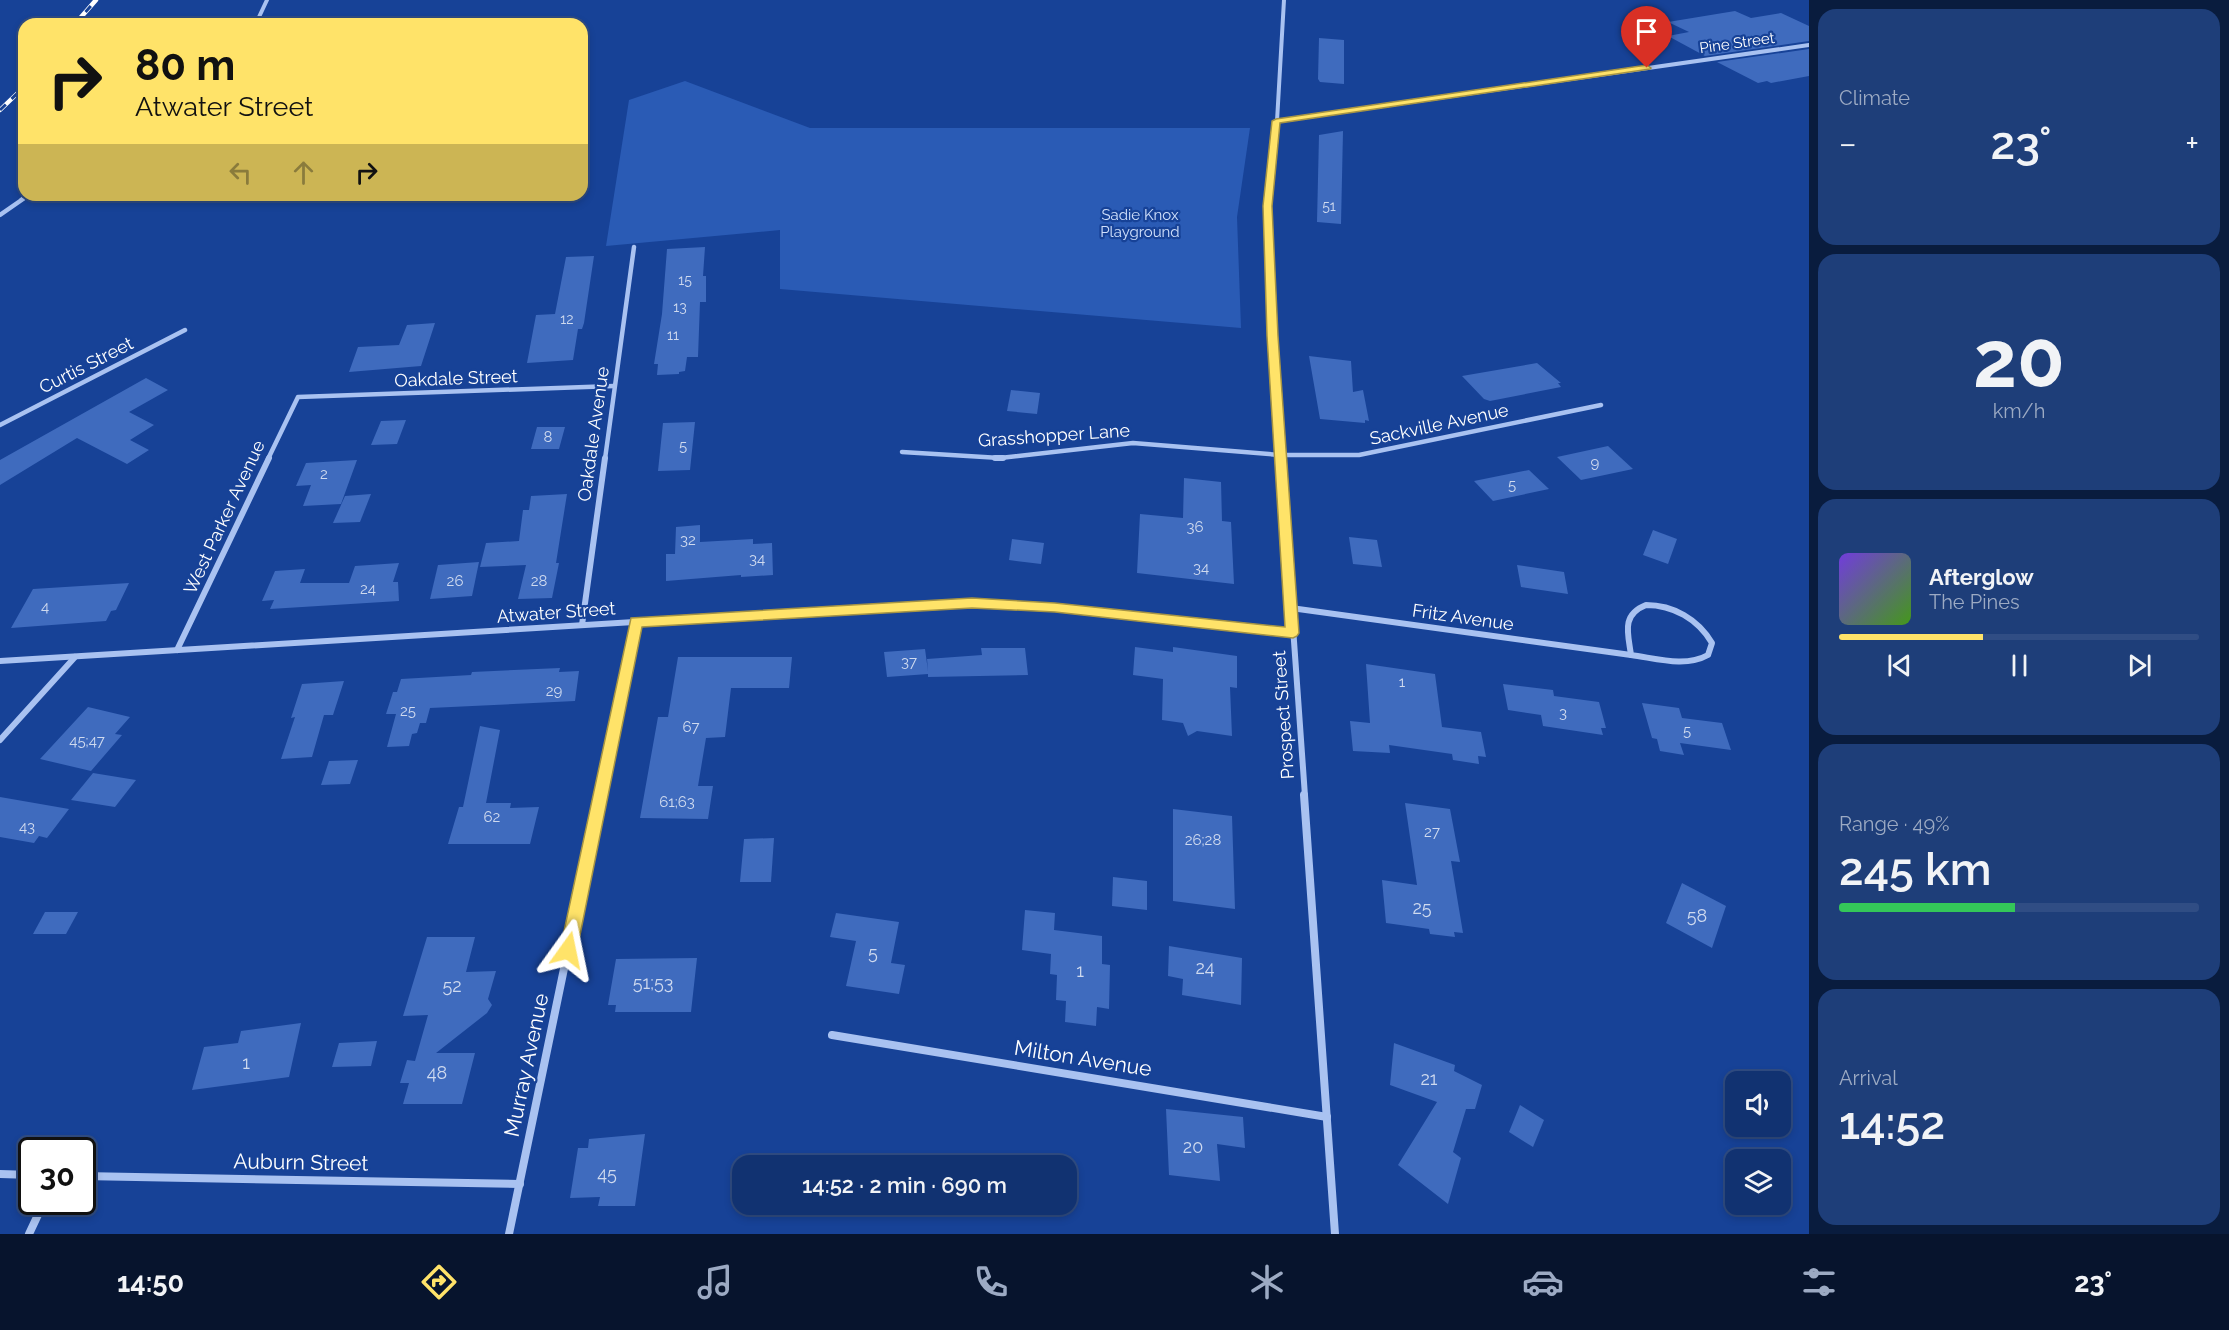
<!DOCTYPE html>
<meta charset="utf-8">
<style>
body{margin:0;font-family:Raleway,sans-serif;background:#1e3e79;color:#f1f3f6;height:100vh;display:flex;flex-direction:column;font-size:22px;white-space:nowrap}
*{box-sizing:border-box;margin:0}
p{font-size:20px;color:#9caac3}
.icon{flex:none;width:33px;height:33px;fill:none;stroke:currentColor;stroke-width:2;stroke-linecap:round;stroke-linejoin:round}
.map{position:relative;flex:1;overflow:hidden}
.sheet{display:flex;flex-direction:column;gap:9px;padding:9px;background:#091c3e;width:420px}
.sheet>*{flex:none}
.hud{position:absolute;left:18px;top:18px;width:570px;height:183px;border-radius:18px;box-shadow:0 3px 9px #0003,0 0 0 2px #304d84;background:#ffe369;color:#111;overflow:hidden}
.tools{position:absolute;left:1725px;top:1071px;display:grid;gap:12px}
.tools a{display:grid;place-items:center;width:66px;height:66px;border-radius:12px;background:#113271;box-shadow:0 3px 9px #0003,0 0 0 2px #304d84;font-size:30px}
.speed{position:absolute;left:18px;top:1137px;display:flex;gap:12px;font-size:30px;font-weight:700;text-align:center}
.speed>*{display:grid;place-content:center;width:78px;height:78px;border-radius:50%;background:#113271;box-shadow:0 3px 9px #0003,0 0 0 2px #304d84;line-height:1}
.speed .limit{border:3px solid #111;border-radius:9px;background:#fff;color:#111}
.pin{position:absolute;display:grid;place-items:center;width:51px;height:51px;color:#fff;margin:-62px -26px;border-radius:50% 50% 50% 0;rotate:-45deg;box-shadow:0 0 6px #0007}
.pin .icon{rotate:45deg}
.me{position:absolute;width:66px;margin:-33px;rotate:12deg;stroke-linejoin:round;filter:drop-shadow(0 0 4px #0008)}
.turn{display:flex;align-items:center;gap:21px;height:126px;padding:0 18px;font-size:27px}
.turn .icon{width:78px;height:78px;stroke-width:2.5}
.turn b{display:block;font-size:42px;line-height:51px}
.lanes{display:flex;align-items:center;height:57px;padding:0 18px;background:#0003;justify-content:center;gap:30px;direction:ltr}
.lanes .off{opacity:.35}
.big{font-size:45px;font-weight:600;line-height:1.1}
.sheet .widget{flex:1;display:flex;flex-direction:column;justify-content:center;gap:9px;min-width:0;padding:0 21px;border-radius:18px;background:#1e3e79}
.sheet .dial{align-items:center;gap:0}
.dial b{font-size:78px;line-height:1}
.song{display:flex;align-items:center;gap:18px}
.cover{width:72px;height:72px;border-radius:9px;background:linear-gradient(135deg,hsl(260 70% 55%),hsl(100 70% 35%))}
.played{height:6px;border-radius:3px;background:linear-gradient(90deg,#ffe369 40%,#304d84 40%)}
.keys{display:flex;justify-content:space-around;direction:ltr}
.heat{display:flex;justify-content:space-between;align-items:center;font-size:33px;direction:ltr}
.charge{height:9px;border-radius:4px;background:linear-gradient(90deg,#34c759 49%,#304d84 0)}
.trip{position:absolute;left:732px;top:1155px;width:345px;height:60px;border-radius:18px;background:#113271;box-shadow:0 3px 9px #0003,0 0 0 2px #304d84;font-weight:600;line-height:60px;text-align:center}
.menu{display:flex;height:96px;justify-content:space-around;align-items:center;background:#07142d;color:#9caac3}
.menu .icon{width:42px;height:42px}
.menu .current{color:#ffe369}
.menu b{font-size:27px;color:#f1f3f6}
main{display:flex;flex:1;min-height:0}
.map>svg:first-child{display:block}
.green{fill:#2a5bb5}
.building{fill:#3f6bbe}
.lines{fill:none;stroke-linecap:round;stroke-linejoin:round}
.minor-far3{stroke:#a9c2f1;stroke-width:4}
.minor-far2{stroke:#a9c2f1;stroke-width:4.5}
.minor-far1{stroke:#a9c2f1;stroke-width:6}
.minor{stroke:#a9c2f1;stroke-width:8}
.rail-casing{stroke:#fff;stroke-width:4.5}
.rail{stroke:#174297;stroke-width:3;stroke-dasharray:8;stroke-linecap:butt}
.route{fill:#ffe369;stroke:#a69444;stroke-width:1.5}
.labels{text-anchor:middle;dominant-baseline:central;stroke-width:4.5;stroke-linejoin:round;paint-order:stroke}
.far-number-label{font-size:14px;fill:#cfdaef}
.far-street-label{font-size:15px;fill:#fff;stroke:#174297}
.far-park-label{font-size:15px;fill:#d0e0fc;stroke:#174297}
.number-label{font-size:15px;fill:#cfdaef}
.street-label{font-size:18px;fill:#fff;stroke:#174297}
.near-number-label{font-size:18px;fill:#cfdaef}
.near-street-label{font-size:21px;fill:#fff;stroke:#174297}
</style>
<main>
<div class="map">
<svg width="1809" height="1234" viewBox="0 0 1809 1234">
<rect width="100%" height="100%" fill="#174297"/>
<!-- green -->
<path class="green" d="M685,81L810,128H1250L1237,217L1241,328L780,289V230L606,246L629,100Z"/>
<!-- building -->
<g class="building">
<path d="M1735,11L1751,18L1781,13L1809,26V41L1705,56L1668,36L1689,32L1668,22Z"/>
<path d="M1319,38L1344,40V84L1320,82L1318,79Z"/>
<path d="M1809,49V76L1771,83L1767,81L1758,83L1717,62Z"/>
<path d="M1343,131L1341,224L1317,222L1319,135Z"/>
<path d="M705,247L703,276H706V302H700L698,357H687L685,371L679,372V374L657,375L658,364H654L662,314L667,249Z"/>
<path d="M594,256L584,323L582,329H578L573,360L527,363L536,315L555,314L566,257Z"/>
<path d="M435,323L421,366L349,372L358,347L399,345L407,325Z"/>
<path d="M1309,356L1351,361L1353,392L1363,390L1369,421L1365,420V423L1320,419Z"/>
<path d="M1537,363L1561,383H1558L1561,387L1490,401L1484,399L1462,376Z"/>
<path d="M146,378L168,390L129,412L154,425L130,440L149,450L127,464L77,438L0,485V460Z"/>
<path d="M1011,390L1040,393L1037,414L1007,411Z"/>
<path d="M406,420L397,444L371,445L381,421Z"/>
<path d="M695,422L690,470L658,471L663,423Z"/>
<path d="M537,427H565L559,449H531Z"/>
<path d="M1608,446L1633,469L1581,480L1557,457Z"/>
<path d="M357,460L341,504L303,506L311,485L296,486L306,463Z"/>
<path d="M1529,470L1549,489L1493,501L1474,481Z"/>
<path d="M1184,478L1221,482L1222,521L1231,522L1234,584L1137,573L1140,514L1183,518Z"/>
<path d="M371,494L360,522L333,523L345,496Z"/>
<path d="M567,494L556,563H559L552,598L518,599L526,565L480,567L486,543L519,541L523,510H529L531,496Z"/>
<path d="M700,525V542L753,539V544L772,543L773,575L741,577V575L666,581V554H675L676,527Z"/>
<path d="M1653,530L1677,539L1668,564L1643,555Z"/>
<path d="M1349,537L1377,540L1382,567L1353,564Z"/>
<path d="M1012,539L1044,543L1041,564L1009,560Z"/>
<path d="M479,562L472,596L430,599L438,565Z"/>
<path d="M399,563L393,582H398L399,601L270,609L274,600L262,601L275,571L305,569L300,583H349L355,566Z"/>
<path d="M1517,565L1564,572L1568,594L1521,587Z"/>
<path d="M129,583L116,610L111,611L106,621L11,628L33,589Z"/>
<path d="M1135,647L1173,652V647L1237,656V688L1230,687L1232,736L1197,731L1188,736L1183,723L1162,720L1163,679L1133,675Z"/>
<path d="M981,648H1025L1028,675L928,677V674L887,677L884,652L925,649L928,671L927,659L982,655Z"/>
<path d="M678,657H792L789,688H731L725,737L706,738L698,786H713L708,819L640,818L658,717H668Z"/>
<path d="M1366,664L1435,674L1442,727L1481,732L1486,757L1478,756L1479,764L1453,760L1452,754L1389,745L1390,753L1353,751L1350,721L1370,723Z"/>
<path d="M560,668L559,672L579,671L575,701L430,708L426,723H420L417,733L412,734L409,746L387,747L396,714H386L393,692H397L401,679L471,675L472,672Z"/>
<path d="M344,681L333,715H324L312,757L281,759L295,717L291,718L302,684Z"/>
<path d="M1503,684L1553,690L1554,696L1599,702L1606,728H1601L1603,735L1543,726L1541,715L1508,710Z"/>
<path d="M1642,703L1679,708L1682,718L1722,723L1731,750L1680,743L1684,755L1660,751L1657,739L1652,738Z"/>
<path d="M88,707L130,717L115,734L122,735L91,771L40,759Z"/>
<path d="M480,726L500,730L486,803H511L510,808L539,807L530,844H448L459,807H463Z"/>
<path d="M358,760L350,784L321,785L329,761Z"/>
<path d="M93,773L136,780L115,807L71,800Z"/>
<path d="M0,797L69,809L47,838L39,836L34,843L0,837Z"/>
<path d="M1405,803L1450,809L1460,862L1451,861L1463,933L1454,932L1455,937L1430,934L1429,929L1386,923L1382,880L1417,885Z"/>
<path d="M1173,809L1232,816L1235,909L1173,901Z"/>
<path d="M774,838L771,882H740L744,839Z"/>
<path d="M1113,877L1147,881V910L1112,906Z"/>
<path d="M1682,883L1726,906L1712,948L1666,923Z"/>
<path d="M1025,910L1055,913L1054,930L1102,936V964L1110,965L1109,1009L1097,1007L1096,1026L1065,1022L1066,1001L1056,1000L1057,975L1050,974L1051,954L1022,950Z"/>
<path d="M45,912H78L66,934H33Z"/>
<path d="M836,913L899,922L891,963L905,965L899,994L846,986L856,941L830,937Z"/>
<path d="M427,937H475L466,972L496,971L488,999L492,1005L487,1013L436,1053H475L462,1104H403L409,1083H400L407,1060L415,1061L428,1015L403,1016Z"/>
<path d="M1169,946L1242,958L1241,1005L1182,995L1183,979L1168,976Z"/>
<path d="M697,958L691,1012H615L616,1005H608L616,959Z"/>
<path d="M301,1023L289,1077L192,1090L204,1047L238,1043L241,1031Z"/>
<path d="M377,1041L371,1066L332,1067L339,1043Z"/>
<path d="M1394,1043L1455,1065L1454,1071L1482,1085L1475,1109H1466L1453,1152L1461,1158L1448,1204L1398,1165L1437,1102L1390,1085Z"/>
<path d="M1520,1105L1544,1120L1533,1147L1509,1132Z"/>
<path d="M1166,1109L1243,1117L1245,1148L1217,1144L1220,1181L1169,1175Z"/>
<path d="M645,1134L635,1206H598L600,1197L570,1198L578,1148H588L589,1139Z"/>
</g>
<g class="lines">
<!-- minor-far3 -->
<g class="minor-far3">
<path d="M250,24L259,17L267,0"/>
<path d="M1277,121L1809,45"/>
<path d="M21,200L28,195"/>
<path d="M1269,200L1277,121L1284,0"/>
</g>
<!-- minor-far2 -->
<g class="minor-far2">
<path d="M1269,199L1271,314L1281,459"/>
<path d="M0,215L23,199"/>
<path d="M0,425L185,330"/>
<path d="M902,452L1000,458L1133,443L1280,455H1359L1601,405"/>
<path d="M268,459L298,397L614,386"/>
<path d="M605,459L634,247"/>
</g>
<!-- minor-far1 -->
<g class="minor-far1">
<path d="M995,458H1003"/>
<path d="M1281,458L1305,796"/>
<path d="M1646,605C1673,605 1698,619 1712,643L1708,655C1685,668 1655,658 1631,655C1628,633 1621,615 1646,605Z"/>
<path d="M1291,608L1631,655"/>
<path d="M582,625L605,458"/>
<path d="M177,650L269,458"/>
<path d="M0,661L945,603L1055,607L1293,633"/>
<path d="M0,740L75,657"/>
<path d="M600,796L636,622"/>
</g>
<!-- minor -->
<g class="minor">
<path d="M1304,795L1335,1234"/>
<path d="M832,1035L1327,1117"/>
<path d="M0,1174L32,1175"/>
<path d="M82,1176L520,1184"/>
<path d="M29,1234L44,1202"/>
<path d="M509,1234L600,795"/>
</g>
<defs>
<g id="rail">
<path d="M75,24L96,0"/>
<path d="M0,110L24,87"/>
</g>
</defs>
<!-- rail casing -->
<use href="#rail" class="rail-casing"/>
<!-- rail -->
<use href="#rail" class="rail"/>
</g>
<!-- route -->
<path class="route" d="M1647,65L1651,68L1650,69L1280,123L1272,206L1278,336L1299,633L1297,636L1293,638L1055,612L972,608L642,627L577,950L574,955L568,958L562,955L560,950L631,618L972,598L1055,603L1285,627L1267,336L1263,206L1272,121L1276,119Z"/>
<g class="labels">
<!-- far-number labels -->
<g class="far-number-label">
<text x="1329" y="206">51</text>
<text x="685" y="280">15</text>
<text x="680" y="307">13</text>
<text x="567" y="319">12</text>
<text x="673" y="335">11</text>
</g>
<!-- far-street labels -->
<g class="far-street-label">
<text transform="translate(1737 43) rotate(-8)">Pine Street</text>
</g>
<!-- far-park labels -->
<g class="far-park-label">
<text x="1140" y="215">Sadie Knox<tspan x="1140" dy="17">Playground</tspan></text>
</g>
<!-- number labels -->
<g class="number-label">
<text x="548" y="437">8</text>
<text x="683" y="446">5</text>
<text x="1595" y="463">9</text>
<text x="324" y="474">2</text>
<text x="1512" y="485">5</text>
<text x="1195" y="527">36</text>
<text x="688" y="540">32</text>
<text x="757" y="559">34</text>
<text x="1201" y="568">34</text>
<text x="455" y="581">26</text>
<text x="539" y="581">28</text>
<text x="368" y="589">24</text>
<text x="45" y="607">4</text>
<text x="909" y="662">37</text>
<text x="1402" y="682">1</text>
<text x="554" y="691">29</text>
<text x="408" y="711">25</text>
<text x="1563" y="713">3</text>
<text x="691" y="727">67</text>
<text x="1687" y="731">5</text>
<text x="87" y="741">45;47</text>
<text x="677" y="802">61;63</text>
<text x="492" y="817">62</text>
<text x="27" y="827">43</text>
<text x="1432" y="832">27</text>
<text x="1203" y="840">26;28</text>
</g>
<!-- street labels -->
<g class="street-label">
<text transform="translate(86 365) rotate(-27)">Curtis Street</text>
<text transform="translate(456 378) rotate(-2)">Oakdale Street</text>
<text transform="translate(1439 424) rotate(-12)">Sackville Avenue</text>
<text transform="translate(593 434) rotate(-82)">Oakdale Avenue</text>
<text transform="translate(1054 435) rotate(-4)">Grasshopper Lane</text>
<text transform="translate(224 517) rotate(-65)">West Parker Avenue</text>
<text transform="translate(556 612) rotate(-4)">Atwater Street</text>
<text transform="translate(1463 617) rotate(8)">Fritz Avenue</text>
<text transform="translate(1283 715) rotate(-94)">Prospect Street</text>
</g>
<!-- near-number labels -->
<g class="near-number-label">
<text x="1422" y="907">25</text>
<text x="1697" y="915">58</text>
<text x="873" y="952">5</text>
<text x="1205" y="967">24</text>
<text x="1080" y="970">1</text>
<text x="653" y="982">51;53</text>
<text x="452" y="985">52</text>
<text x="246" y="1062">1</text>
<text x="437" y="1072">48</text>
<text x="1429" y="1078">21</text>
<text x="1193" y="1146">20</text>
<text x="607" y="1173">45</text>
</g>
<!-- near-street labels -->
<g class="near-street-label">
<text transform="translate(1083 1058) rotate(9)">Milton Avenue</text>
<text transform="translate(526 1065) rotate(-78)">Murray Avenue</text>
<text transform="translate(301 1162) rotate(1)">Auburn Street</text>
</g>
</g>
</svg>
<div class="tools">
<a><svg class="icon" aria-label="sound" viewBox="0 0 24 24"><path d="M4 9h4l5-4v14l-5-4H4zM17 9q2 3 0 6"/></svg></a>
<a><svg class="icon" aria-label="layers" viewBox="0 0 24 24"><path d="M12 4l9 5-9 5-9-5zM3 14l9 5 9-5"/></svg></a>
</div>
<div class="speed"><div class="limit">30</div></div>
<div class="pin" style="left:1647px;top:68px;background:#d93025"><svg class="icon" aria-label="arrive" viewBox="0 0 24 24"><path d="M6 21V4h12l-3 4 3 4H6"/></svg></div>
<svg class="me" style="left:568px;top:950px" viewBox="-20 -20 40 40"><path d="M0-17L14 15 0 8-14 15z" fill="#ffe369" stroke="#fff" stroke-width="4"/></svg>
<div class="trip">14:52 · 2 min · 690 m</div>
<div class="hud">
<div class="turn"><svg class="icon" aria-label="right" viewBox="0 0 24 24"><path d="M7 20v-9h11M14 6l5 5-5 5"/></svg><div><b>80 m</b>Atwater Street</div></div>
<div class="lanes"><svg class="icon off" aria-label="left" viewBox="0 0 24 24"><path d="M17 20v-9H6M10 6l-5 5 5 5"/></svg><svg class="icon off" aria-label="ahead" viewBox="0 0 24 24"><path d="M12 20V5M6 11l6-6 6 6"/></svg><svg class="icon" aria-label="right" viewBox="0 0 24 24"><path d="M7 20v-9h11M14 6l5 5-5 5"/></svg></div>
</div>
</div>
<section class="sheet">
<div class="widget"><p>Climate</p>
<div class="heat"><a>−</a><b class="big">23°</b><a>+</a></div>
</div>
<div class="widget dial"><b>20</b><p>km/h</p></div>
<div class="widget">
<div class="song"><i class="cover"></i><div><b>Afterglow</b><p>The Pines</p></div></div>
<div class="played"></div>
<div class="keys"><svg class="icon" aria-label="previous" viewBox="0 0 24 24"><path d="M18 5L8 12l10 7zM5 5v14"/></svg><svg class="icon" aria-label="pause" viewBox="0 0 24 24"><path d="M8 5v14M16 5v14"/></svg><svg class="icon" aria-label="next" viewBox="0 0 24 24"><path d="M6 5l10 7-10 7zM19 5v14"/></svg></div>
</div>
<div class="widget"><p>Range · 49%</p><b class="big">245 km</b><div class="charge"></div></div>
<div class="widget"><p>Arrival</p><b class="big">14:52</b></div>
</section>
</main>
<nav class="menu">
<b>14:50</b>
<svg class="icon current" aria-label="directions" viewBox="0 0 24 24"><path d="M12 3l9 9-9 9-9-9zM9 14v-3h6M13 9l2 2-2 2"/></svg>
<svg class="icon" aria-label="music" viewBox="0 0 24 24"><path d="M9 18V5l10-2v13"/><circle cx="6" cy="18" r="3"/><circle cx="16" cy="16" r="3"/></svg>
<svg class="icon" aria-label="phone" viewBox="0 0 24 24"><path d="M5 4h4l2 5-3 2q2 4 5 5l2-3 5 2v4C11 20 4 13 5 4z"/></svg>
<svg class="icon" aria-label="climate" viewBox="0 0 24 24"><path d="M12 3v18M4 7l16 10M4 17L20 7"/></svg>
<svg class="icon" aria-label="car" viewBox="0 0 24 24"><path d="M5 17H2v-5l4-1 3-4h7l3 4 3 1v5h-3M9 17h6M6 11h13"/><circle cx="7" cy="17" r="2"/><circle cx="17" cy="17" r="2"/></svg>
<svg class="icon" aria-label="filters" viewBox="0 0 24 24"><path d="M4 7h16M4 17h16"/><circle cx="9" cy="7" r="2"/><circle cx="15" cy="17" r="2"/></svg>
<b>23°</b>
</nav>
